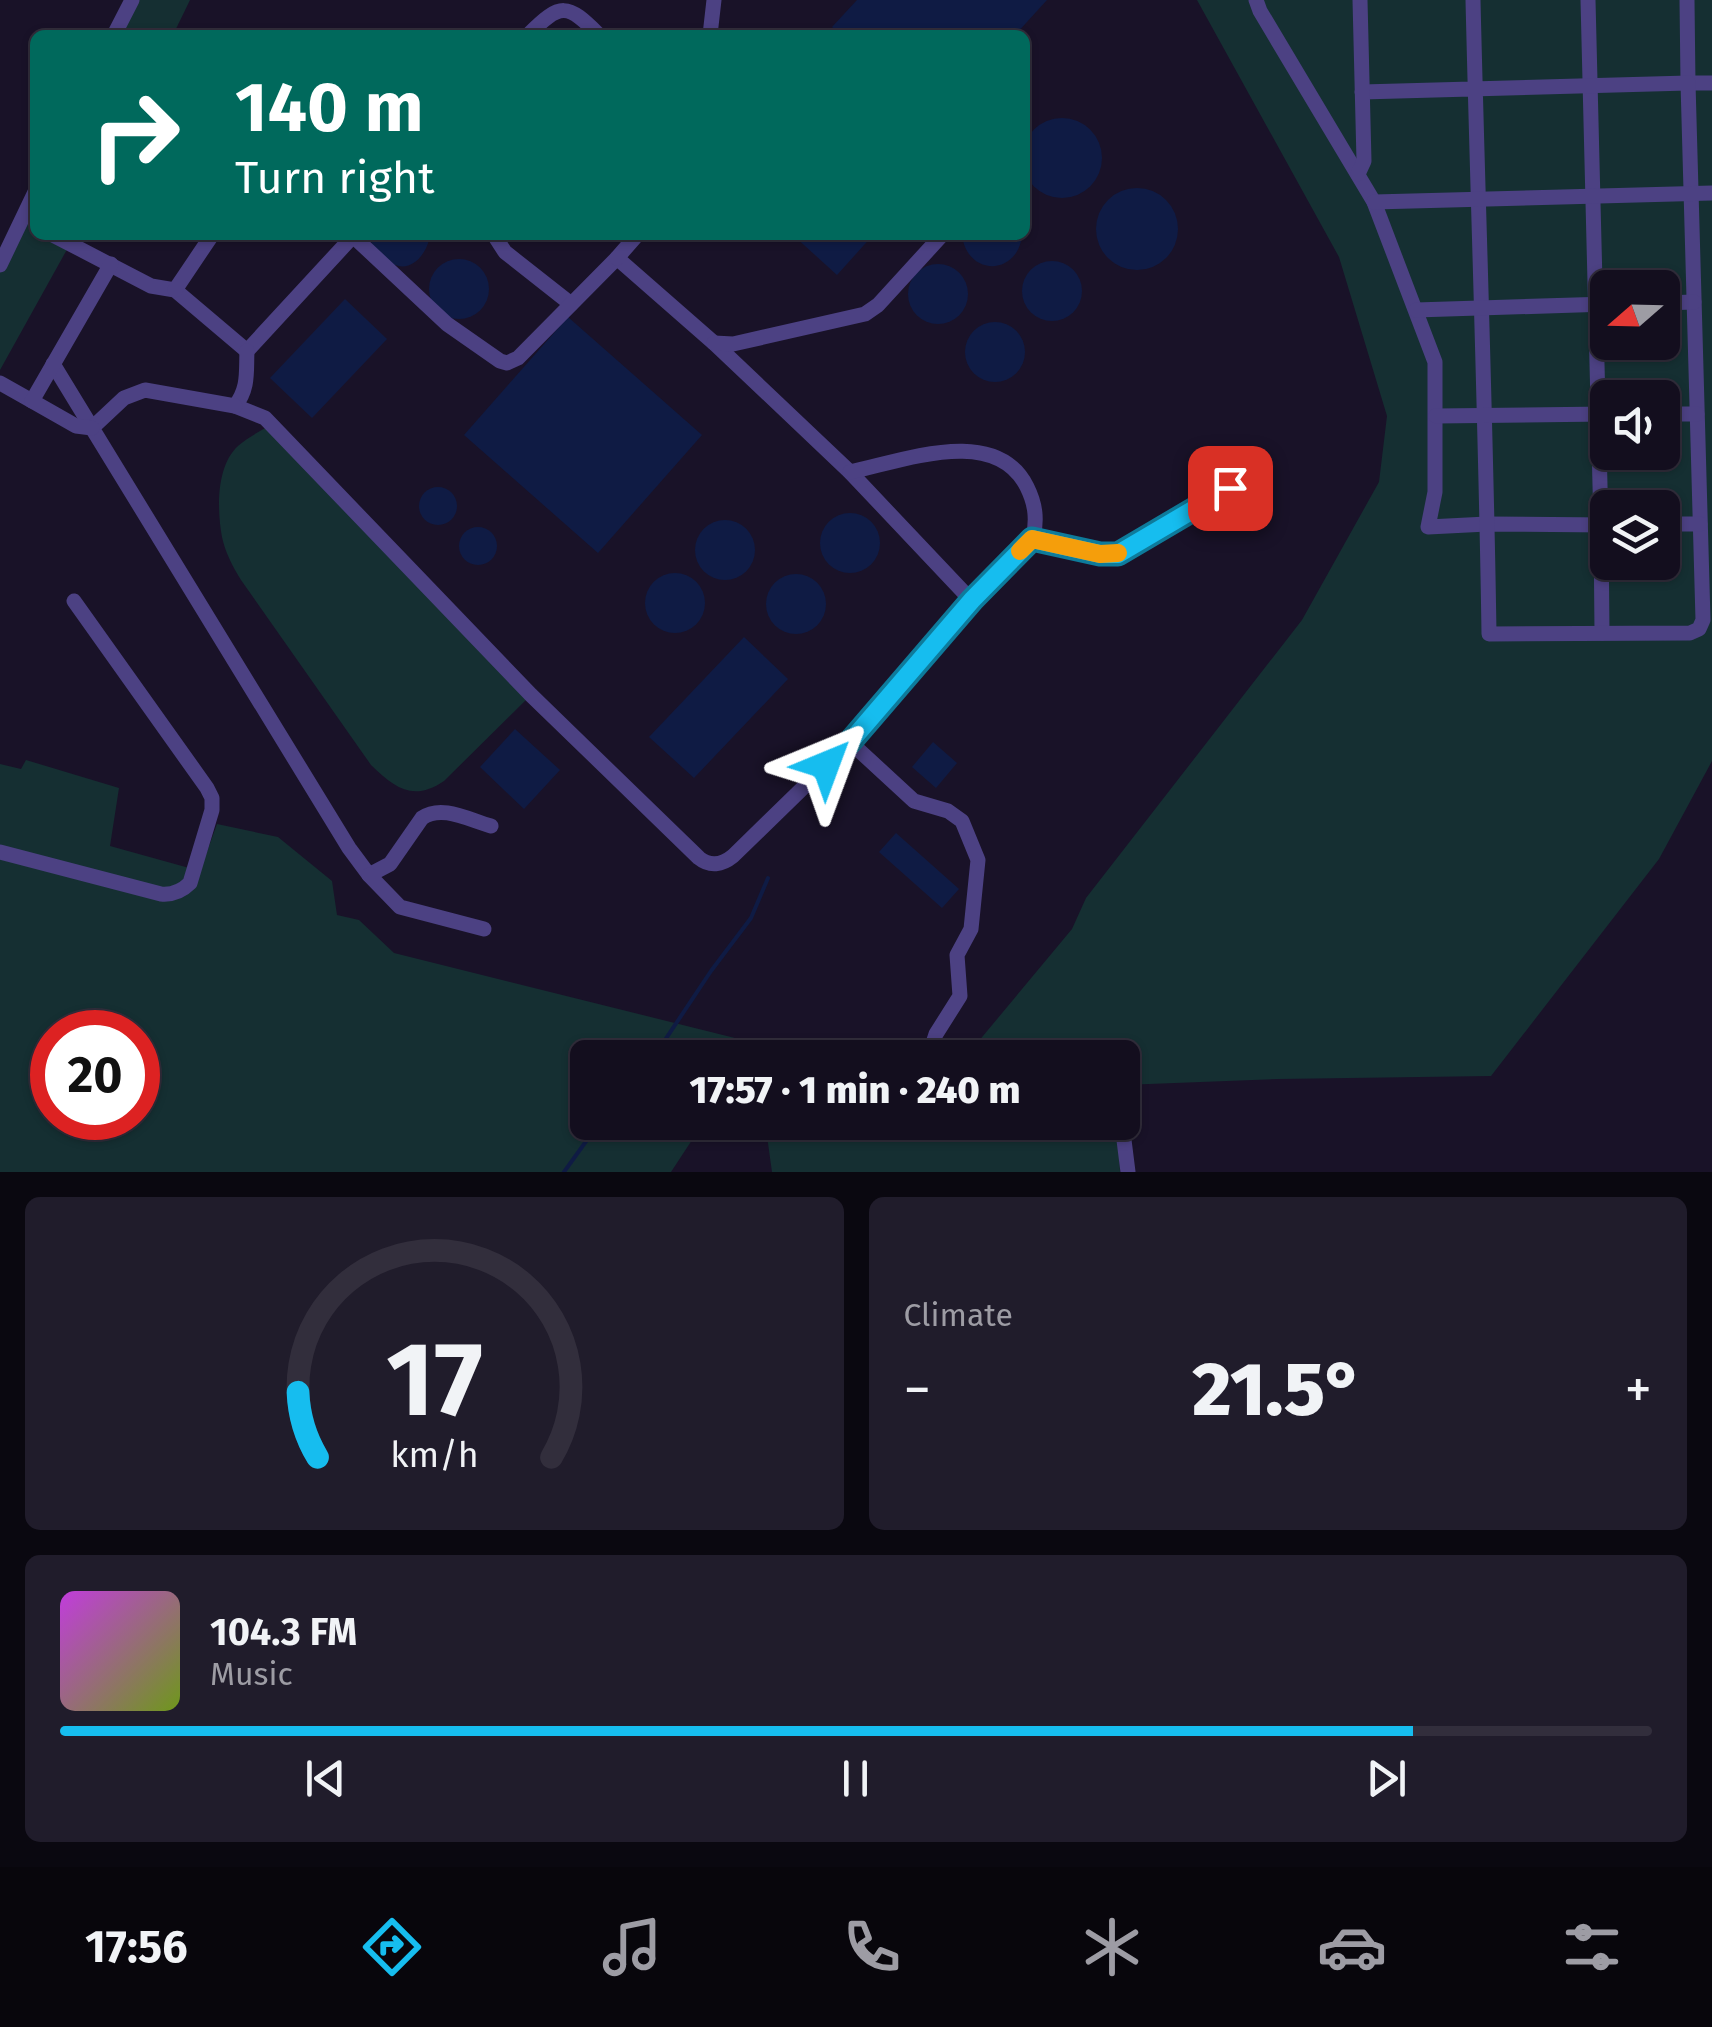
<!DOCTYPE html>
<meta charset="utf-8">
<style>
body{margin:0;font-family:"Fira Sans",sans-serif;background:#201c2b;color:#f1f3f6;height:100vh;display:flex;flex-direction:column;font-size:38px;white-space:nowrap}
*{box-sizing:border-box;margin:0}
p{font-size:32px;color:#9d9ca4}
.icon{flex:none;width:55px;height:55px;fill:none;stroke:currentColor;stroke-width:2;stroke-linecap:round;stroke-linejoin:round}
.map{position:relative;height:1172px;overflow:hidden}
.side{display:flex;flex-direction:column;gap:25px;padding:25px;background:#0a0810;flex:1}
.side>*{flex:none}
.top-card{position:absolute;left:30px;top:30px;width:1000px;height:210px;border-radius:15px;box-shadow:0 2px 8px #0004,0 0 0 2px #322e3c;background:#00695c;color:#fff;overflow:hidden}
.needle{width:65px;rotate:250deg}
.fabs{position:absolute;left:1590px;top:270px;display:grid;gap:20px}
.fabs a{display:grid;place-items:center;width:90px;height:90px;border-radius:15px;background:#130e1e;box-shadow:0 2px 8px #0004,0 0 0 2px #322e3c;font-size:50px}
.speed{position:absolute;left:30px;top:1010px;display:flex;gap:20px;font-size:50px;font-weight:700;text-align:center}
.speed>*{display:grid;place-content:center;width:130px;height:130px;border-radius:50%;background:#130e1e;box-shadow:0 2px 8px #0004,0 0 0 2px #322e3c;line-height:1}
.speed .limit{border:15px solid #d22;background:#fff;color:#111}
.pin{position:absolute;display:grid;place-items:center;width:85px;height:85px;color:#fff;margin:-42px;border-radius:20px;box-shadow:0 5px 15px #0006}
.me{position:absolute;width:110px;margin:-55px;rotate:44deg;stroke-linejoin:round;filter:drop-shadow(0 0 8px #0008)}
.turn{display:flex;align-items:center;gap:35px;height:210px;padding:0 40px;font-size:45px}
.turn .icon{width:130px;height:130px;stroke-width:2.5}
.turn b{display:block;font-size:70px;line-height:85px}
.big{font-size:75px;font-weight:800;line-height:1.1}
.side .tile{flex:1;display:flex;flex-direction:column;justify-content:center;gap:15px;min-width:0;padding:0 35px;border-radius:15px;background:#201c2b}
.side .dial{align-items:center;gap:0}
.dial svg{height:260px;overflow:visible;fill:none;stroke:#322e3c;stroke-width:7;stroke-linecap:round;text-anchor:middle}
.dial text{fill:#f1f3f6;stroke:none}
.song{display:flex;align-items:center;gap:30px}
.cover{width:120px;height:120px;border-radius:15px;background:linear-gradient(135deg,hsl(290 70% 55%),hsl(80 70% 35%))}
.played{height:10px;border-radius:5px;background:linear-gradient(90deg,#16bdef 85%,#322e3c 85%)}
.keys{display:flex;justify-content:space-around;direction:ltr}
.heat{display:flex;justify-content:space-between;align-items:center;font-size:55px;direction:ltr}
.side .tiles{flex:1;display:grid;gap:25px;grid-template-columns:1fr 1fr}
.tile:last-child{grid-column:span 2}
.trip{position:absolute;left:570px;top:1040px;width:570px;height:100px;border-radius:15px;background:#130e1e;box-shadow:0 2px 8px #0004,0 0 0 2px #322e3c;font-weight:800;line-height:100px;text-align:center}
.menu{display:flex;height:160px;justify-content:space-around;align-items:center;background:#08060c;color:#9d9ca4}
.menu .icon{width:70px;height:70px}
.menu .current{color:#16bdef}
.menu b{font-size:45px;color:#f1f3f6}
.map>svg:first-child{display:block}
.green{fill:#152f32;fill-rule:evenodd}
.water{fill:#0f1b44}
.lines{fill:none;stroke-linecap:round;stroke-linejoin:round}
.stream{stroke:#0f1b44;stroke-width:4}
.minor{stroke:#4c4183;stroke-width:15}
.route-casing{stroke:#0e7b9b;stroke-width:25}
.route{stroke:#16bdef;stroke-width:18}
.slow{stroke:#f59e0b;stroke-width:18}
</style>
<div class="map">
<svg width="1712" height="1172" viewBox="0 0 1712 1172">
<rect width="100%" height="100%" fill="#191228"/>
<!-- green -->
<g class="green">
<path d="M139,0H190L173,35H120Z"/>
<path d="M1197,0H1712V761L1659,859L1491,1076L1278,1079L1123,1085L1122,1058H959L973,1048L1072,929L1086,898L1302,620L1379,482L1387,416L1339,257ZM1608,288H1662V342H1608ZM1608,398H1662V452H1608ZM1608,508H1662V562H1608Z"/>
<path d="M35,194V235H75L0,370V265Z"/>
<path d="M271,425L531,695L444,781C413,802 395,788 371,765L241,580C233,567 225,552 222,537C217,510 216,466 238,446C247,438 260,431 271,425Z"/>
<path d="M26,760L119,788L110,846L200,871L217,824L278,837L332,881L337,915L359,920L394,953L811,1057L588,1058V1122L1118,1123L1120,1172H772L767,1136L692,1140L671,1172H0V764L21,769ZM52,1032H138V1118H52Z"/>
</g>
<!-- water -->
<g class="water">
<path d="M857,0H1047L1015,35H841L832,27Z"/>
<circle cx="1062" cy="158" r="40"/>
<circle cx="1137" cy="229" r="41"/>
<path d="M370,235H430C428,251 414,272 395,265C388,263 379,254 373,250Z"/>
<path d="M793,235H873L837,275Z"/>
<path d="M962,235H1022C1018,276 967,277 962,235Z"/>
<circle cx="459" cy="289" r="30"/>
<circle cx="1052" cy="291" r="30"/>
<circle cx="938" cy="294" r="30"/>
<path d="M345,299L387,339L312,418L270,378Z"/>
<path d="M568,317L702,435L598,553L464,435Z"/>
<circle cx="995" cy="352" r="30"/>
<circle cx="438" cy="506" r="19"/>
<circle cx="850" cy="543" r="30"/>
<circle cx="725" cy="550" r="30"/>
<circle cx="478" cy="546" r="19"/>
<circle cx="675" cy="603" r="30"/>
<circle cx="796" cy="604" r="30"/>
<path d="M744,637L788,679L694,778L649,737Z"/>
<path d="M515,729L560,770L524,809L480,767Z"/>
<path d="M933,742L957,763L936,788L912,767Z"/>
<path d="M896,833L959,889L942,908L879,852Z"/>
</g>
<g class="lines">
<!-- stream -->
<g class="stream">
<path d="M653,1058L711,971L751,918L768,878"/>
<path d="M564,1172L600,1122"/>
</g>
<!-- minor -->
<g class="minor">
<path d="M1256,0L1260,11L1374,202L1435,362V492L1428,527L1487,524L1608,525"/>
<path d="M1588,0L1601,525L1602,633"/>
<path d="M1687,0L1688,83H1712"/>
<path d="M114,35L132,0"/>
<path d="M528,35C561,2 567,3 599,35"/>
<path d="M710,35L714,0"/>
<path d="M1362,92L1688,83L1703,620L1699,629L1690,633L1489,634C1486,423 1478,211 1473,0"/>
<path d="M1358,174L1364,161L1360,0"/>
<path d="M1374,202L1712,193"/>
<path d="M53,235L151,286L175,290L247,351L354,235"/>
<path d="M494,235L505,252L571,304"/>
<path d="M354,237L447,324L500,361L507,363L518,358L617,258L714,343L850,472L971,600"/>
<path d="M617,258L637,235"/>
<path d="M0,265L35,192"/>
<path d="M175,290L212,235"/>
<path d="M1662,303L1694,302"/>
<path d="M1416,310L1608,304"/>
<path d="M714,343L733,344L865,314L878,305L942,235"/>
<path d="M247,351C246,372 249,388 235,406L265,418L531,695L699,858C710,867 722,865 733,856L850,742L971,600L1033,539L1100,554H1117L1230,488"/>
<path d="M53,364L92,428"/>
<path d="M0,383L32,401"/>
<path d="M235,406L145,390L124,398L92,428L349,848L369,875L390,864L422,818C442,804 469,820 491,826"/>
<path d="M1662,414H1697"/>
<path d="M1436,416L1607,414"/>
<path d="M92,428L76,426L32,401L111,264"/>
<path d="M850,472C903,461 996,424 1027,487C1036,505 1037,520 1033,539"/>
<path d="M1662,524H1700"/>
<path d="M850,742L914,801L948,811L962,821L978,860L971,929L957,955L960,996L936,1034L928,1058"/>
<path d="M0,852L161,894C172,895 182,891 190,883L212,810V798L207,788L74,601"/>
<path d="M369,875L400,907L484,929"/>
<path d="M1112,1122L1123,1132L1128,1172"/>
</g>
</g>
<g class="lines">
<defs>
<path id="route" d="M826,765L850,742L972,600L1032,539L1100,554H1118L1230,488"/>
</defs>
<!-- route casing -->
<use href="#route" class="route-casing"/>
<!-- route -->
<use href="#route" class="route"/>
<!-- slow -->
<path class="slow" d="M1020,551L1032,539L1100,554L1118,553"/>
</g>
</svg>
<div class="fabs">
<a><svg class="needle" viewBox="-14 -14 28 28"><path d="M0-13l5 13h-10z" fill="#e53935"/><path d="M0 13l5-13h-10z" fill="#9d9ca4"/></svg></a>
<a><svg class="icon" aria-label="sound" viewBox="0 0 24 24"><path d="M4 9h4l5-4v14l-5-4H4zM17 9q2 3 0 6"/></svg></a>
<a><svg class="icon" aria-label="layers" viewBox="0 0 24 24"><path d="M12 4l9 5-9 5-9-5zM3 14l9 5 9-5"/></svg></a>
</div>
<div class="speed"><div class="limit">20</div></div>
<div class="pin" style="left:1230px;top:488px;background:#d93025"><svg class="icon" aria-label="arrive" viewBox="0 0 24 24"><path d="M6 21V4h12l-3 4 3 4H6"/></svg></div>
<svg class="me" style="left:826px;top:765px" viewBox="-20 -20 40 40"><path d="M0-17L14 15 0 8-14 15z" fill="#16bdef" stroke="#fff" stroke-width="4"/></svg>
<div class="trip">17:57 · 1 min · 240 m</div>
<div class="top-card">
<div class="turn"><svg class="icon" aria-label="right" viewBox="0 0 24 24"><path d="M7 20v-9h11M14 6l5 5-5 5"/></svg><div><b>140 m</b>Turn right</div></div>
</div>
</div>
<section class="side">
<div class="tiles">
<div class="tile dial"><svg viewBox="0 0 100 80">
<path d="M14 69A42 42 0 1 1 86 69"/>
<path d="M14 69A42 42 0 0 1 8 49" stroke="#16bdef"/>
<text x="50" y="56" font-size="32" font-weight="700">17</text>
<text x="50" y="72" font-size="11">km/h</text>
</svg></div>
<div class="tile"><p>Climate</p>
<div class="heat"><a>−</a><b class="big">21.5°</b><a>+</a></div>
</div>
<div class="tile">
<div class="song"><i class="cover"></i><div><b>104.3 FM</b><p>Music</p></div></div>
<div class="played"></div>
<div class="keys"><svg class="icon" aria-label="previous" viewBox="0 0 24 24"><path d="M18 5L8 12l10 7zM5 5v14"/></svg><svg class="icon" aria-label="pause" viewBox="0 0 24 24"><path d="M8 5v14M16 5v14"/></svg><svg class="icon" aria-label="next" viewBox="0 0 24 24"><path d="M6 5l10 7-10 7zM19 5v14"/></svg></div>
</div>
</div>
</section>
<nav class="menu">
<b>17:56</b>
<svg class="icon current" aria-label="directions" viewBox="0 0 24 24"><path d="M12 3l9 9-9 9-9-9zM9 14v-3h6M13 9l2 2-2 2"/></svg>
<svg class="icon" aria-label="music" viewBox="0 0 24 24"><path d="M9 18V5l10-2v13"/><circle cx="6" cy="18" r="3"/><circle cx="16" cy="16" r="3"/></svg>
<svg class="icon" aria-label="phone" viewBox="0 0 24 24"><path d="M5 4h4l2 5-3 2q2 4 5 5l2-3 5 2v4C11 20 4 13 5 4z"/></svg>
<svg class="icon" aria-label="climate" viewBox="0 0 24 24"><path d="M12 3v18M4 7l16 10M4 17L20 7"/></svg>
<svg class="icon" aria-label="car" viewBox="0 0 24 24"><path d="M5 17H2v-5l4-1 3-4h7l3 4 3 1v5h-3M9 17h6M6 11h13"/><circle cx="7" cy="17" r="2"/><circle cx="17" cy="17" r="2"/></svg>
<svg class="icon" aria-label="filters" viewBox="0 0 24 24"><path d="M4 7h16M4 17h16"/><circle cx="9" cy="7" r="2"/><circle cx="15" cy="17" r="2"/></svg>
</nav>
